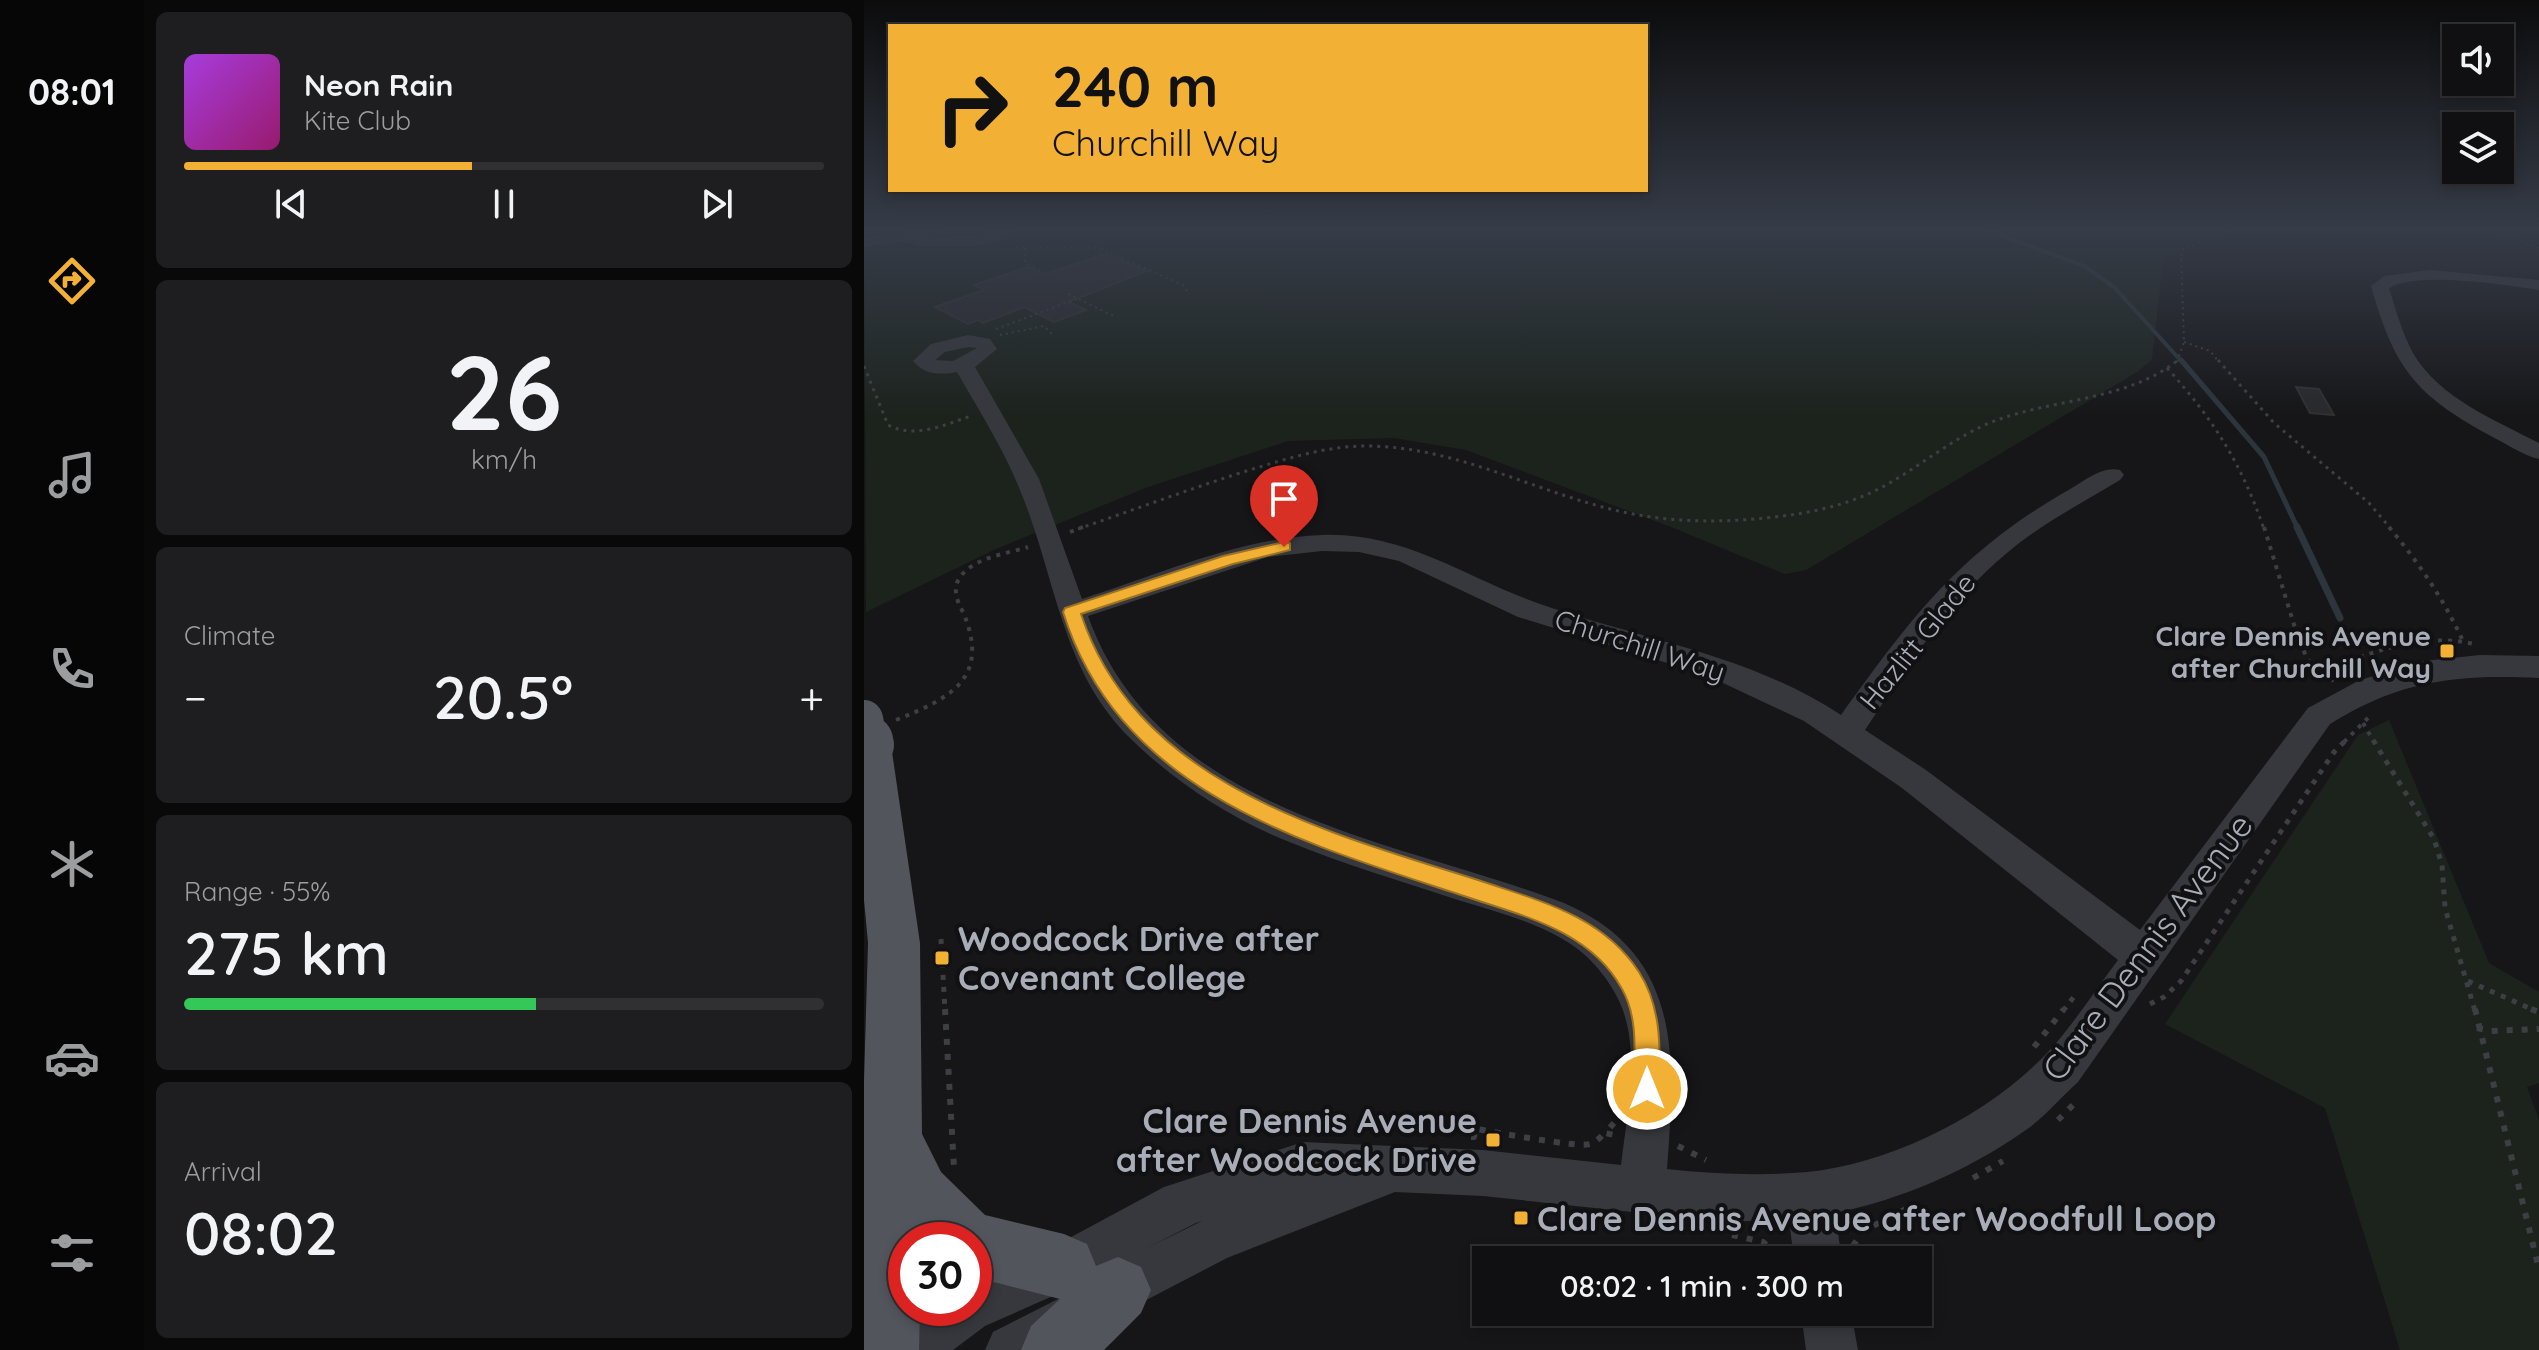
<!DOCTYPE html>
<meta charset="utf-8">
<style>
body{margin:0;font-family:Quicksand,sans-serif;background:#1e1e20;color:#f1f3f6;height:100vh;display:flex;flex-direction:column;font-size:30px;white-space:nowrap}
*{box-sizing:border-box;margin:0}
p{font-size:26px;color:#9c9d9f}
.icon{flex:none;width:44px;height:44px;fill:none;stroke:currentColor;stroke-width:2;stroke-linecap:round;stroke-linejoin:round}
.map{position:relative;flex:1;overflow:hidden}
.details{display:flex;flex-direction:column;gap:12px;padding:12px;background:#09090a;width:720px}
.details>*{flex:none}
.banner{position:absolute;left:24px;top:24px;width:760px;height:168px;border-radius:0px;box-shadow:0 4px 12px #0003,0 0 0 2px #303032;background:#f2b134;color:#111;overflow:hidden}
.buttons{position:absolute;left:1578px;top:24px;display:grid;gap:16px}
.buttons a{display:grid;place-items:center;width:72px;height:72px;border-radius:0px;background:#101012;box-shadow:0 4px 12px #0003,0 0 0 2px #303032;font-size:40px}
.speed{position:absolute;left:24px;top:1222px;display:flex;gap:16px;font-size:40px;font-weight:700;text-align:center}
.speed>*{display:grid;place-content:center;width:104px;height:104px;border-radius:50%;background:#101012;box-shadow:0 4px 12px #0003,0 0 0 2px #303032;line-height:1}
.speed .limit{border:12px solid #d22;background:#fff;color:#111}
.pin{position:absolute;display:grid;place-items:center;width:68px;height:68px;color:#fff;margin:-82px -34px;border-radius:50% 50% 50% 0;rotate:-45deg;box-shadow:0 0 8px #0007}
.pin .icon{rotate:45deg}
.me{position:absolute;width:88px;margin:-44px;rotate:0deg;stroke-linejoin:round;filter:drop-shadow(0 0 6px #0008)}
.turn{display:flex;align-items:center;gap:28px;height:168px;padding:0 32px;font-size:36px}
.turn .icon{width:104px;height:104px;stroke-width:2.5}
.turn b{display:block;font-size:56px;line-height:68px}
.big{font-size:60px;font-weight:600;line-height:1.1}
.details .widget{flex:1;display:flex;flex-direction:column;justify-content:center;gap:12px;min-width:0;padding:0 28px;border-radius:12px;background:#1e1e20}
.details .dial{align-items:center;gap:0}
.dial b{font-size:104px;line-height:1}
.song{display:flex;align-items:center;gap:24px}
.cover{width:96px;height:96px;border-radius:12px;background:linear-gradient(135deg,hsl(280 70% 55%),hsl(320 70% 35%))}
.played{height:8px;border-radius:4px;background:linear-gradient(90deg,#f2b134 45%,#303032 45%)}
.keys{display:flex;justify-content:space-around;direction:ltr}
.heat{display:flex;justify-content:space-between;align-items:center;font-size:44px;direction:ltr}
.charge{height:12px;border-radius:6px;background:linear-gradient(90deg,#34c759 55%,#303032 0)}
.trip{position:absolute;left:608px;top:1246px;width:460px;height:80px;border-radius:0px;background:#101012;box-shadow:0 4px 12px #0003,0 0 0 2px #303032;font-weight:600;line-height:80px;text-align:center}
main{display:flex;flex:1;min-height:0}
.dock{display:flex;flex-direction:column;width:144px;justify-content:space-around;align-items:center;background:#060607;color:#9c9d9f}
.dock .icon{width:56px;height:56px}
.dock .selected{color:#f2b134}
.dock b{font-size:36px;color:#f1f3f6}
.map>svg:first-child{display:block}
.green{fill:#1c231d}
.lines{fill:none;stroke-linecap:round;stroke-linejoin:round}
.stream-far2{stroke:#2c353c;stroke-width:4}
.stream-far1{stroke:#2c353c;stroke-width:5}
.stream{stroke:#2c353c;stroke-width:7}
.building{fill:#29292c;stroke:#303034;stroke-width:2}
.path-far4{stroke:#3d3f44;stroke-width:2;stroke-dasharray:2 4;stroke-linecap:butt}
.path-far3{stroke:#3d3f44;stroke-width:3;stroke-dasharray:3 5;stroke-linecap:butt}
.path-far2{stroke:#3d3f44;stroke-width:4;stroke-dasharray:4 6;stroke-linecap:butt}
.path-far1{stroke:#3d3f44;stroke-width:5;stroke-dasharray:5 7;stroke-linecap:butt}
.path{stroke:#3d3f44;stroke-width:6;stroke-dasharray:6 9;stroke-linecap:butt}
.minor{fill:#37383d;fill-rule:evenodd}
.major{fill:#53555c;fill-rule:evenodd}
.major-bridge-far1{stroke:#53555c;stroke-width:38}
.major-bridge{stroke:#53555c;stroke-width:48}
.route{fill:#f2b134;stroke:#9d7322;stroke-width:2}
.poi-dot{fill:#f2b134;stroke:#111113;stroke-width:3}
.labels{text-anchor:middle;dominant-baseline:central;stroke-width:8;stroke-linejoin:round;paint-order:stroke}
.poi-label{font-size:28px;font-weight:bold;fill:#a8adb8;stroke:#111113;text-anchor:end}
.street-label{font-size:28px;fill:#a8adb8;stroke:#111113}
.near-poi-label{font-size:34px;font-weight:bold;fill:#a8adb8;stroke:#111113;text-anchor:start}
.near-street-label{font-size:34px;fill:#a8adb8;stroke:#111113}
</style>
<main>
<nav class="dock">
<b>08:01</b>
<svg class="icon selected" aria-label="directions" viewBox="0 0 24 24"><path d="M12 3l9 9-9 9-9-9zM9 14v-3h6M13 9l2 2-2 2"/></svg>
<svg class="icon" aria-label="music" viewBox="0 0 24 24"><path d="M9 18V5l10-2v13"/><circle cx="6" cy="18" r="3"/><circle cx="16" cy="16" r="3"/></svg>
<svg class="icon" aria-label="phone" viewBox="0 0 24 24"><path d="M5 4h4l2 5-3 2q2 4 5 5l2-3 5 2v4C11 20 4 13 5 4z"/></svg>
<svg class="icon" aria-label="climate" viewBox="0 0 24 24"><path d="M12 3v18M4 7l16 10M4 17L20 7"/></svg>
<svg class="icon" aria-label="car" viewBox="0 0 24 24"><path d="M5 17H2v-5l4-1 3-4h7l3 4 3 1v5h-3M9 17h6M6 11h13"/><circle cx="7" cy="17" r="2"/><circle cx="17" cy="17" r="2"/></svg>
<svg class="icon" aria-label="filters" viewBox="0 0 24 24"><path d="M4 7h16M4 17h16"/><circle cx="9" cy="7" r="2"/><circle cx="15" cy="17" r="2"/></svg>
</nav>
<section class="details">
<div class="widget">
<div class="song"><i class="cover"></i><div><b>Neon Rain</b><p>Kite Club</p></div></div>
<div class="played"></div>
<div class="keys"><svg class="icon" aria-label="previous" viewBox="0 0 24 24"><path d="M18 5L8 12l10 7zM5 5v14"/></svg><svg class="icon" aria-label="pause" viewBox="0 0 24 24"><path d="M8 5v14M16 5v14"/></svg><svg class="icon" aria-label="next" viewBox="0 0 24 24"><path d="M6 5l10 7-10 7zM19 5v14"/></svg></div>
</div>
<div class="widget dial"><b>26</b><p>km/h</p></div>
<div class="widget"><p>Climate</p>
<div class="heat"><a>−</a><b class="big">20.5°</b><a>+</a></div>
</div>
<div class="widget"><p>Range · 55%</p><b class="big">275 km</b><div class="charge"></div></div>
<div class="widget"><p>Arrival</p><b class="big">08:02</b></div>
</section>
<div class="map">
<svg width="1675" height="1350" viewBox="0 0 1675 1350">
<rect width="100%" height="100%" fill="#161618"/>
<!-- green -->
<g class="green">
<path d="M0,228H1347L1299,261L1288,360L1273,372L942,570L921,574L807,527L602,450L530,438L424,441L284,487L132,549L2,612Z"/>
<path d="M1525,720L1625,963L1675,992V1083L1663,1087L1675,1120V1350H1536L1461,1108L1301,1024L1494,735Z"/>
</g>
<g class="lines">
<!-- stream-far2 -->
<path class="stream-far2" d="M1117,228L1220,266L1250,287L1318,362"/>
<!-- stream-far1 -->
<path class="stream-far1" d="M1317,360L1400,457L1434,529"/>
<!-- stream -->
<path class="stream" d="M1433,527L1476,618"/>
</g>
<!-- building -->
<g class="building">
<path d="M242,254L283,271L204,302L222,310L190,322L160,307L119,323L114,320L104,324L71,307L120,290L110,285L164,267L180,274Z"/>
<path d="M1432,387L1455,389L1470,415L1446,413Z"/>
</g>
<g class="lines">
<!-- path-far4 -->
<g class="path-far4">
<path d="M1622,228L1675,248"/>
<path d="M152,247L235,248L319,285L323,291"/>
<path d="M161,248V263L176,270"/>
<path d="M204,294L250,316"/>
<path d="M132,329L215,298"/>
<path d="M136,335L180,326L189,335"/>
<path d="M1320,342L1346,351L1355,362"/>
<path d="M1313,362L1320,342L1317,250L1370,228"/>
</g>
<!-- path-far3 -->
<g class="path-far3">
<path d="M1354,360L1410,423L1505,503L1527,529"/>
<path d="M0,366L24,425C51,439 80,425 107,416"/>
<path d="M1303,368C1350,420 1377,463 1400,529"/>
<path d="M214,529C269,510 323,490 379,472C419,460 460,446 502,446C584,446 658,485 735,506C797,524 863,524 926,515C962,510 998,500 1029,481C1063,461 1095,434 1133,420C1190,399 1265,400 1314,360"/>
</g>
<!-- path-far2 -->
<g class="path-far2">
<path d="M1400,527L1435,641L1444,660L1470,681"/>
<path d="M1525,527C1554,562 1579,598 1598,639"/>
<path d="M206,532L219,527"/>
<path d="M1459,672C1505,652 1560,632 1610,644"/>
<path d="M32,720C87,698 127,678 99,612C93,601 88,589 96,577C111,557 142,554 164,547"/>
<path d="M1499,723L1510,742"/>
<path d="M1480,742L1504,718"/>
</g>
<!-- path-far1 -->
<g class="path-far1">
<path d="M1509,740L1570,839L1578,865L1581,908L1611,1011"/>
<path d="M77,939L81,1011"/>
<path d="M1604,981L1672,1011"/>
<path d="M1286,1004L1300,997L1317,981L1470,752L1482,740"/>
<path d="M1199,1011L1212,994"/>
</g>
<!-- path -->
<g class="path">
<path d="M81,1009L90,1168"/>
<path d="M1611,1009L1675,1269"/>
<path d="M1667,1009L1675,1012"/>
<path d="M1613,1028L1627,1031L1675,1029"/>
<path d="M1170,1047L1200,1009"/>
<path d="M1194,1120L1213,1101"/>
<path d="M750,1123L741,1133L750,1135"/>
<path d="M607,1137H610L612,1129C632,1132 713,1148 726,1144C732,1143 736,1137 741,1133"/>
<path d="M814,1146L842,1160"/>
<path d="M1109,1178L1139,1161"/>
<path d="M868,1235L899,1242L917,1257"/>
<path d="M989,1246L999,1231L1050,1205"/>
</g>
<!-- minor -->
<g class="minor">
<path d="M75,228V234L64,237L116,236L135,228H152L143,238L116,246H54L42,241L0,248V238Z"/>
<path d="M1566,270L1675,280V290C1642,285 1553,271 1525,288C1532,310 1538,333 1549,353C1575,398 1631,420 1675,443V459C1658,455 1641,443 1625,435C1550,394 1530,367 1507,286L1520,276Z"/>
<path d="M104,335L126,339L133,349L111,367L175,479L218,599C296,574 376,538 458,535C542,532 601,578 676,604C777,639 886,655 977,715C1048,617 1094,554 1201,492C1218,483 1237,465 1256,470L1260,475L1256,480C1218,503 1177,524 1143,553C1084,602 1043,667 1001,730L1062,770L1276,930L1444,708L1496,680L1560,661L1616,655L1675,656V678C1594,674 1536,680 1466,724L1214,1082C1196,1098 1179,1119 1159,1132C1105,1170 1036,1200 971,1213L978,1260H930L925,1219L862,1222L619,1196L531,1192L363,1258L244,1320L226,1313L219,1295L225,1280L121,1326L89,1350H21C40,1305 68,1308 110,1308V1280L183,1250L300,1187L439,1142L619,1150L757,1165C763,1115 777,1050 756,1003C746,981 730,961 711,947C677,923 633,912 594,900C537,881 478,864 423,841C366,818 311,782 267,739C198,672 192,579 158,495C141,451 116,412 93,372C77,375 60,375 49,361L67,344ZM104,347L113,348L89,361L71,360L81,352ZM458,551L495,552L535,561L654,617L842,675L940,721L1038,788L1254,960C1231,990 1210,1024 1184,1052C1126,1114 1027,1164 943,1172C895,1176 850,1174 803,1169C811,1059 820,955 700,903C529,838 295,814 224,616L404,557ZM338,1221L332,1223L281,1249Z"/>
<path d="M196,1298L214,1305L221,1323L214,1341L198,1350H121L129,1332Z"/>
<path d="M937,1312H987L994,1350H942Z"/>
</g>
<!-- major -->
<path class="major" d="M6,728L21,733L27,745L56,943L58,1134L77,1172L121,1215L200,1234L223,1244L232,1266L254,1257L277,1267L287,1290L277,1313L240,1350H157L167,1326L196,1299L110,1277V1240H42V1308H56L55,1350H0V1081L4,943L0,900V730Z"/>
<!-- major-bridge-far1 -->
<path class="major-bridge-far1" d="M0,719L5,742"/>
<!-- major-bridge -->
<path class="major-bridge" d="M5,740L6,745"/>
</g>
<!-- sky -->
<linearGradient id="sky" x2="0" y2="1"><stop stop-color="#0c0c0d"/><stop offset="0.55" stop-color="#363c48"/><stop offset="1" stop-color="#363c48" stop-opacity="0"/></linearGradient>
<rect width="1675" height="417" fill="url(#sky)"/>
<!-- route -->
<path class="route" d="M420,542L426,543V550L369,564L217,614C274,785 463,832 617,881C676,901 739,916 775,972C798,1008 796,1049 796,1089L793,1099L783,1102L774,1099L770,1089C770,1056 775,1019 758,989C728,934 667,918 612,900C447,845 257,797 199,612L201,608L359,556Z"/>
<!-- markers -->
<g class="poi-dot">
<rect x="1575" y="643" width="16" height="16" rx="4"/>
<rect x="70" y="950" width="16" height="16" rx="4"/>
<rect x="621" y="1132" width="16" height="16" rx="4"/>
<rect x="649" y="1210" width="16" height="16" rx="4"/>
</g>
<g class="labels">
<!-- poi labels -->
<g class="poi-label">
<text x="1567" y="635">Clare Dennis Avenue<tspan x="1567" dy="32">after Churchill Way</tspan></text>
</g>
<!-- street labels -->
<g class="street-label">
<text transform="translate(1053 641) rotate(-51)">Hazlitt Glade</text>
<text transform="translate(776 645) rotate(18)">Churchill Way</text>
</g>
<!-- near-poi labels -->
<g class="near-poi-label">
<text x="94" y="938">Woodcock Drive after<tspan x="94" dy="39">Covenant College</tspan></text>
<text x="613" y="1120" text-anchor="end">Clare Dennis Avenue<tspan x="613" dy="39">after Woodcock Drive</tspan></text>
<text x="673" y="1218">Clare Dennis Avenue after Woodfull Loop</text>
</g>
<!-- near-street labels -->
<g class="near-street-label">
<text transform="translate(1283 947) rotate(-53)">Clare Dennis Avenue</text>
</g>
</g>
</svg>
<div class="buttons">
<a><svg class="icon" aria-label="sound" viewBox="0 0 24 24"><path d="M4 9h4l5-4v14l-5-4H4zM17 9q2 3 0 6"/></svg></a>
<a><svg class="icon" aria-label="layers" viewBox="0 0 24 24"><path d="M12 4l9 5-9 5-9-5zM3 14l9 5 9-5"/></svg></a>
</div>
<div class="speed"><div class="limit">30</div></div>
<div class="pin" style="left:420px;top:547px;background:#d93025"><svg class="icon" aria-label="arrive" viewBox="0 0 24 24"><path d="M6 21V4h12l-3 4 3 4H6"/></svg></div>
<svg class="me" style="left:783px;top:1089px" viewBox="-20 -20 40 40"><circle r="17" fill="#f2b134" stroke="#fff" stroke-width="3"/><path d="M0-11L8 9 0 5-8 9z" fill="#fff"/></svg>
<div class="trip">08:02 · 1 min · 300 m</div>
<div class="banner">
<div class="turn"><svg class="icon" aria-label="right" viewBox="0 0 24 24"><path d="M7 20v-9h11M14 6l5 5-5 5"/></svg><div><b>240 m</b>Churchill Way</div></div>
</div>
</div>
</main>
